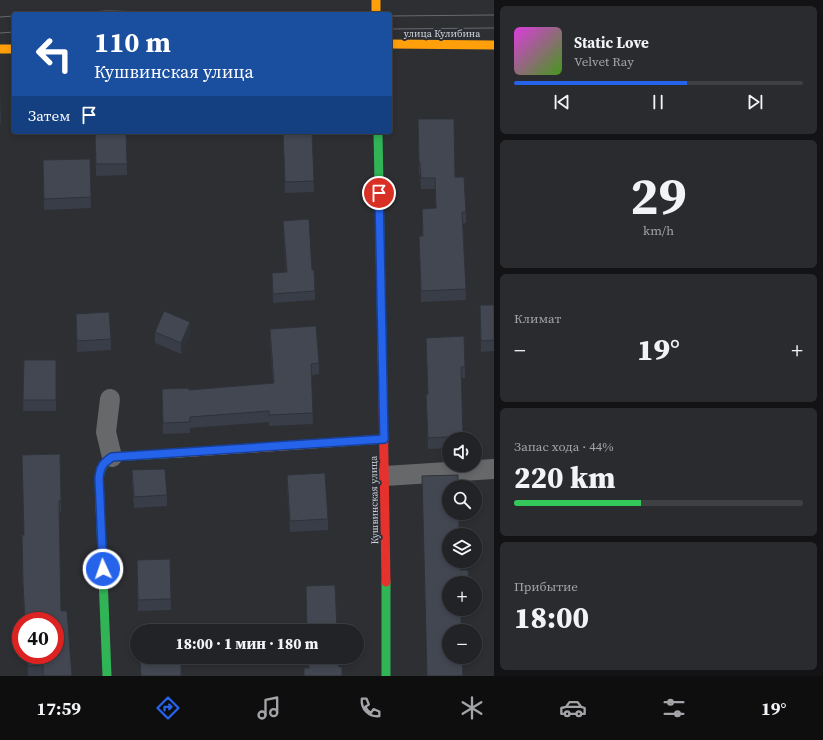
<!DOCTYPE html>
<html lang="ru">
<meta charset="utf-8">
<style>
body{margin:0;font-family:"Source Serif 4",serif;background:#2a2b2e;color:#f1f3f6;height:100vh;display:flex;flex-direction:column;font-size:15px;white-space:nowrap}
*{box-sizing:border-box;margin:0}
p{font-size:13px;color:#a2a4a7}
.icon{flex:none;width:22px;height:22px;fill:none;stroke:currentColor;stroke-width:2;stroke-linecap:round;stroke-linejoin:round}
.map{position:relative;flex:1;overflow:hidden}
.drawer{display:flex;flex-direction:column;gap:6px;padding:6px;background:#131315;width:329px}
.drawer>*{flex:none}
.top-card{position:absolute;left:12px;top:12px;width:380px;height:122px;border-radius:4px;box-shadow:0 2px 6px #0003,0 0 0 1px #3f4043;background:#1a4fa0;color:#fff;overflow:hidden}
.fabs{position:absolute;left:442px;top:432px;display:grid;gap:8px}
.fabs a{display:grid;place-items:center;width:40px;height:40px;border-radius:50%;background:#222326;box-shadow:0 2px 6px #0003,0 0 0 1px #3f4043;font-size:20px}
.speed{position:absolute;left:12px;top:612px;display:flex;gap:8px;font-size:20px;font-weight:700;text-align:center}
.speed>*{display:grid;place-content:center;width:52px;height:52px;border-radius:50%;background:#222326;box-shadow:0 2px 6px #0003,0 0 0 1px #3f4043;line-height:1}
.speed .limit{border:6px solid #d22;background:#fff;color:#111}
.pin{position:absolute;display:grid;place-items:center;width:34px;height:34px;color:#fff;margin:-17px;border:2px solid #fff;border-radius:50%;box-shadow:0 1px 4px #0007}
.me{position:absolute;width:44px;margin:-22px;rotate:357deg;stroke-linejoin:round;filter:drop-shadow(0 0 3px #0008)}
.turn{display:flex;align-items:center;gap:14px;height:84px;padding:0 16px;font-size:18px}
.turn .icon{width:52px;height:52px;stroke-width:2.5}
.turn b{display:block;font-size:28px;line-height:34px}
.then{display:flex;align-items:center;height:38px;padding:0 16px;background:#0003;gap:8px;font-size:15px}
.big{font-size:30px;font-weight:800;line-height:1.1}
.drawer .card{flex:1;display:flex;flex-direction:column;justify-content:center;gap:6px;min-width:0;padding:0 14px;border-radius:6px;background:#2a2b2e}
.drawer .dial{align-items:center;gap:0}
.dial b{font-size:52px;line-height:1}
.song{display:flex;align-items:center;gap:12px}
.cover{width:48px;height:48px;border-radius:6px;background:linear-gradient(135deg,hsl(300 70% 55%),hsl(100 70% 35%))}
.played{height:4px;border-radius:2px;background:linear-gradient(90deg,#2563eb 60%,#3f4043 60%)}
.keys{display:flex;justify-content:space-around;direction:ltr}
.heat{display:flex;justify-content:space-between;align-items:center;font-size:22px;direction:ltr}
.charge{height:6px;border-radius:3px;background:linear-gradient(90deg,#34c759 44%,#3f4043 0)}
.trip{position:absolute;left:130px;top:624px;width:234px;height:40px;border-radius:20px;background:#222326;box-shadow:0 2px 6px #0003,0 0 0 1px #3f4043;font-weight:800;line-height:40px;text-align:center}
.dock{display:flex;height:64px;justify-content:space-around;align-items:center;background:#0e0e0f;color:#a2a4a7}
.dock .icon{width:28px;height:28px}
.dock .selected{color:#2563eb}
.dock b{font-size:18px;color:#f1f3f6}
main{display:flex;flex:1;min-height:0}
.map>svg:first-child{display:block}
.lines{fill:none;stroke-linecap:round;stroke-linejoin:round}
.street{stroke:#67686a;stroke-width:20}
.fast{stroke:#30b455;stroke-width:9}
.slow{stroke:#ff9f0a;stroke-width:9}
.jam{stroke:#e5322d;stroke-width:9}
.tram{stroke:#68696b;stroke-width:1}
.wall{fill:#393d47}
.shaded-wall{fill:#2e3239}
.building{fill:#424752;stroke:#2e3239}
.route-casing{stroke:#184099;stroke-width:10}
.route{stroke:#2563eb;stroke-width:7}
.labels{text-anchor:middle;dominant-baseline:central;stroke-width:4;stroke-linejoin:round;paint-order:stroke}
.street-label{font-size:10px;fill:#d4d6db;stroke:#2b2e35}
</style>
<main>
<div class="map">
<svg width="494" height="676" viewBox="0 0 494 676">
<rect width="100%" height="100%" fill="#2d2f33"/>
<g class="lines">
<!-- street -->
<g class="street">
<path d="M110,399L106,432L112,457"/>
<path d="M385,476L494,469"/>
</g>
<!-- fast -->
<g class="fast">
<path d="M378,132L383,399"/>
<path d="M386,582V676"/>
<path d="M107,676L99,478C100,468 104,463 112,457L179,453"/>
</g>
<!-- slow -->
<g class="slow">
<path d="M376,0V14"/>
<path d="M390,44L494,45"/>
<path d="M0,49H14"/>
<path d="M179,453L384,439"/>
</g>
<!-- jam -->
<path class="jam" d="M383,399L386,582"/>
<!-- tram -->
<g class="tram">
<path d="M56,14L107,11L265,14"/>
<path d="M390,16L494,15"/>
<path d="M0,17L14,16"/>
<path d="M390,29L494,28"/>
<path d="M0,33L14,32"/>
</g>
</g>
<!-- wall -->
<g class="wall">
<path d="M0,93L1,123H0Z"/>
<path d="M418,119L455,177L466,212V223L463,224L466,300L421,302L419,236H422V209L436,208L435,189H421L420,174H419Z"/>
<path d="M95,132L127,164V175L96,176Z"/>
<path d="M278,132H312L314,192L285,193L283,133H278Z"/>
<path d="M90,159L91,208L44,210L43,160Z"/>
<path d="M283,221L312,270L315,291V300L273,303L272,273L286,272L283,230Z"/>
<path d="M480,305H494V351L481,352Z"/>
<path d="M76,314L111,339V350L77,352Z"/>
<path d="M270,329L319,363V374L311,375L313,424L269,426V422L190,428V433L163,434L162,389L189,390L273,383L270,340Z"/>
<path d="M155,332L190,333L181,354L155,343Z"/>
<path d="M426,338L465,367V378H461L463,439H449V448L428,449L426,394H428Z"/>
<path d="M24,360H56V411H23Z"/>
<path d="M60,454L61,512H59L61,611H67L72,676H28L27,655H55V621H25L23,594L22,546V535H24L22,455Z"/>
<path d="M132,470L167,495V506L134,508L132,482Z"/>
<path d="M287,475L328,519V530L290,532L287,486Z"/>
<path d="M137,571L171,599V610L138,611Z"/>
<path d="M449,609H469V616L461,617Z"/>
</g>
<!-- shaded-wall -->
<path class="shaded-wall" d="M190,322V333L181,354V343Z"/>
<!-- building -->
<g class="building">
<path d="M0,93L1,112H0Z"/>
<path d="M418,119H454L455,177H464L466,212H462L466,289L421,291L419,236H423L422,209L436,208L435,178H421L420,162L419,163Z"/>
<path d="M95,132H126L127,164H96Z"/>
<path d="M283,132H312L314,181L285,182Z"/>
<path d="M90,159L91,197L44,199L43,160Z"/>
<path d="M309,219L312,270H314L315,291L273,294L272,273L287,272L283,221Z"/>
<path d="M480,305H494V340L481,341Z"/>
<path d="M164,311L190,322L181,343L155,332Z"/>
<path d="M109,312L111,339L77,341L76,314Z"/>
<path d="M316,326L319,363L311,364L313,413L269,415V411L190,417V422L163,423L162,389L189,388V390L274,383L270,329Z"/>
<path d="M464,336L465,367H461L463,436L428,438L426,394H428L426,338Z"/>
<path d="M24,360H56V400H23Z"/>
<path d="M60,454L61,500L59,501L61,611H67L72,676H43V665L28,666V655H55V621H25L23,583L22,535H24L22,455Z"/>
<path d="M165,469L167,495L134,497L132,470Z"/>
<path d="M325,473L328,519L290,521L287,475Z"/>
<path d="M458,475V487H449V513H459V535H449V561H460V570H468L469,583H449V609H461V631H449V657H462L463,676H427L422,476Z"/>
<path d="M170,559L171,599L138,600L137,560Z"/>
<path d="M335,585L337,631H307L306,586Z"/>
<path d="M140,657H181V676H141Z"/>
<path d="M308,657H338L339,667H342V676H304V668H309Z"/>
</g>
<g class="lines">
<defs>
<path id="route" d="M103,569L99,478C100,467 103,463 112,457L384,439L379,193"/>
</defs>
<!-- route casing -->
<use href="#route" class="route-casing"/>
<!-- route -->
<use href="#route" class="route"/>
</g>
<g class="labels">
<!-- street labels -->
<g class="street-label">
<text x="442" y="33">улица Кулибина</text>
<text transform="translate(374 500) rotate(-91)">Кушвинская улица</text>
</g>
</g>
</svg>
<div class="fabs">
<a><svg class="icon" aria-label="sound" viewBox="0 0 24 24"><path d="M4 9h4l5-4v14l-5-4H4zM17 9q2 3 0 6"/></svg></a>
<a><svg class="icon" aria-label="search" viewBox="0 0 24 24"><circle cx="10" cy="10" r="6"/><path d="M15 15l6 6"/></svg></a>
<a><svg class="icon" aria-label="layers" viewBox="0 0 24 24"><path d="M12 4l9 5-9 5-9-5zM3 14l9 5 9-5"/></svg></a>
<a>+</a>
<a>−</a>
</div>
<div class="speed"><div class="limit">40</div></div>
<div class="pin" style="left:379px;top:193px;background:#d93025"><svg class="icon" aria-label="arrive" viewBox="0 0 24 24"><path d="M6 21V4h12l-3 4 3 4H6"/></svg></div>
<svg class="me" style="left:103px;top:569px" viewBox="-20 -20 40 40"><circle r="17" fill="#2563eb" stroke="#fff" stroke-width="3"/><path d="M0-11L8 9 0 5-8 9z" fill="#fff"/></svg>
<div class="trip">18:00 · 1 мин · 180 m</div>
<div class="top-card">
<div class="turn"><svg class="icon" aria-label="left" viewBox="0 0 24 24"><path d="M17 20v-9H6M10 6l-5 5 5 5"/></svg><div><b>110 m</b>Кушвинская улица</div></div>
<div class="then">Затем<svg class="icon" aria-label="arrive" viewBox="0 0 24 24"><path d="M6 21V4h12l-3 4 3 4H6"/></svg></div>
</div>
</div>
<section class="drawer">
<div class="card">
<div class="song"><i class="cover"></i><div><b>Static Love</b><p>Velvet Ray</p></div></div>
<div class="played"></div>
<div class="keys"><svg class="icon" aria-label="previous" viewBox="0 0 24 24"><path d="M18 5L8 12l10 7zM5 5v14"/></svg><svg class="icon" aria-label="pause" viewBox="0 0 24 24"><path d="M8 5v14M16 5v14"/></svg><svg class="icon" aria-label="next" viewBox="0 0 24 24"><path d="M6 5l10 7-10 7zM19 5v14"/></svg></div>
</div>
<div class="card dial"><b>29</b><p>km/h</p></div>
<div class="card"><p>Климат</p>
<div class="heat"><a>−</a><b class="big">19°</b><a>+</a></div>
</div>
<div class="card"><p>Запас хода · 44%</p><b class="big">220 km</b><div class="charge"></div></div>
<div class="card"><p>Прибытие</p><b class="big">18:00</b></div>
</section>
</main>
<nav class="dock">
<b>17:59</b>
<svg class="icon selected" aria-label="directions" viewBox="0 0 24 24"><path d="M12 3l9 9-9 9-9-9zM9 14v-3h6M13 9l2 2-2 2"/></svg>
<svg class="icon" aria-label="music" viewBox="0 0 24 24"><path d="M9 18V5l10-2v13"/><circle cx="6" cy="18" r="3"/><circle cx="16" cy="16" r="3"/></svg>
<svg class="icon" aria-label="phone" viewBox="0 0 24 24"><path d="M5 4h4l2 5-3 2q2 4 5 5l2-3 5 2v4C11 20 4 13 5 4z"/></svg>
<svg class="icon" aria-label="climate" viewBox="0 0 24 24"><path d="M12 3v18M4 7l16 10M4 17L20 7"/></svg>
<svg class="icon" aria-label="car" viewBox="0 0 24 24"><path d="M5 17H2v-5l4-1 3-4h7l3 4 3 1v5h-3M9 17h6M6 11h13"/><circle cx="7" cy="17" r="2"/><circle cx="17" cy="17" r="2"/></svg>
<svg class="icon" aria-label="filters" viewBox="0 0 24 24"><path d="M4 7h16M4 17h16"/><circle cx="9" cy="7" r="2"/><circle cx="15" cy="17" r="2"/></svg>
<b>19°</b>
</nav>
